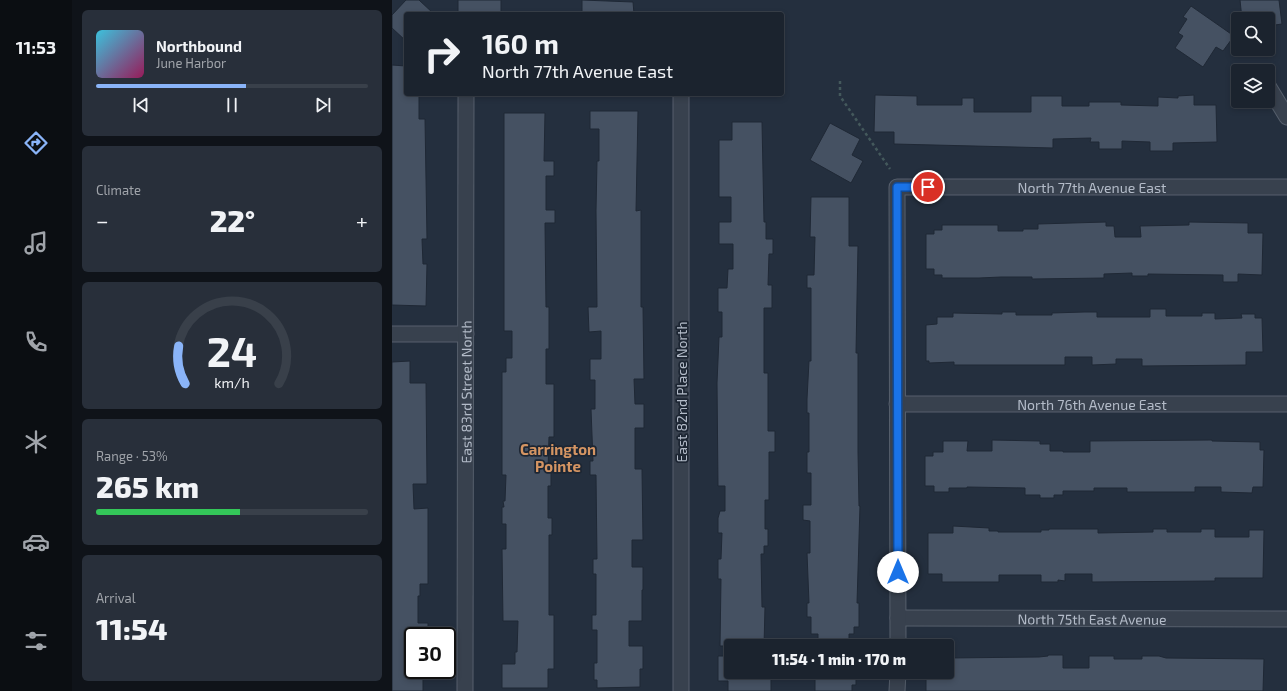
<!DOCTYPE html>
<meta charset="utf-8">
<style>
body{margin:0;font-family:"Exo 2",sans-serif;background:#282f3a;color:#f1f3f6;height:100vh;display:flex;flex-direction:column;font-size:15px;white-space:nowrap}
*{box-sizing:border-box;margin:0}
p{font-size:13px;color:#a0a4aa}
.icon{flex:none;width:22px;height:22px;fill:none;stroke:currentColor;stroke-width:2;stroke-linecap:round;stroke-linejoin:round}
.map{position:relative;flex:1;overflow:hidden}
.sheet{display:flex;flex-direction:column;gap:10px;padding:10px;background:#0f1319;width:320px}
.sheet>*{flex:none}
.banner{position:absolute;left:12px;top:12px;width:380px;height:84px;border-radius:4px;box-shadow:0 2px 6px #0003,0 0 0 1px #39404a;background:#1b232e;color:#f1f3f6;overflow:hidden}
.buttons{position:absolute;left:839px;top:12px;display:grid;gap:8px}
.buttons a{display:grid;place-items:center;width:44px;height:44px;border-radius:4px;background:#1b232e;box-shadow:0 2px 6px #0003,0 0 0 1px #39404a;font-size:20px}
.speed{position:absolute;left:12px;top:627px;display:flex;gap:8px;font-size:20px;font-weight:700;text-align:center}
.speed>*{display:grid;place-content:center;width:52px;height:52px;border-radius:50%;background:#1b232e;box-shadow:0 2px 6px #0003,0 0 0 1px #39404a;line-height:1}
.speed .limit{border:2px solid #111;border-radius:6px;background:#fff;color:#111}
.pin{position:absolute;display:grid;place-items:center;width:34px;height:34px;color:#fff;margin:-17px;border:2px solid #fff;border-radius:50%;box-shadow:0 1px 4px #0007}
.me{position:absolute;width:44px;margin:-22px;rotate:0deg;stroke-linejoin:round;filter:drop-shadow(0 0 3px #0008)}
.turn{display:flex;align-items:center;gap:14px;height:84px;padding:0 12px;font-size:18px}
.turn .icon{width:52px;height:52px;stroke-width:2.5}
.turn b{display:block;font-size:28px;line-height:34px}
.big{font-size:30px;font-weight:800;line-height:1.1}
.sheet .widget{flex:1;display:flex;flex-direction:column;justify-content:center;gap:6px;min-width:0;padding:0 14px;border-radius:6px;background:#282f3a}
.sheet .dial{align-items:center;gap:0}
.dial svg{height:104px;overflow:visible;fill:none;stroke:#39404a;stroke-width:7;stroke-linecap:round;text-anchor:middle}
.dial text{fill:#f1f3f6;stroke:none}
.song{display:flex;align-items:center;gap:12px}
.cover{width:48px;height:48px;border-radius:6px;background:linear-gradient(135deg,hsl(190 70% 55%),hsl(330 70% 35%))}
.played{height:4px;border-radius:2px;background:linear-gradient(90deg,#8ab4f8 55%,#39404a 55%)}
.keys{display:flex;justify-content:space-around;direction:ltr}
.heat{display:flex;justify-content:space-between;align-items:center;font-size:22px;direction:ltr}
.charge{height:6px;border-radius:3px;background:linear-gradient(90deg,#34c759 53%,#39404a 0)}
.trip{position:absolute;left:332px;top:639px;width:230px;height:40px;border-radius:4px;background:#1b232e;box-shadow:0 2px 6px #0003,0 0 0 1px #39404a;font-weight:800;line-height:40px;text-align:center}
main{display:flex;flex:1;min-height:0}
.dock{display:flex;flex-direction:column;width:72px;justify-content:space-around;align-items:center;background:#0b0e12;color:#a0a4aa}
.dock .icon{width:28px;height:28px}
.dock .active{color:#8ab4f8}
.dock b{font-size:18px;color:#f1f3f6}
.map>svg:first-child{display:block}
.building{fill:#455162;stroke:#1f2835}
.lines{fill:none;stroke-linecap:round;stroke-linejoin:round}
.street-casing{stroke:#565f6c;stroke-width:17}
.path{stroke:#44595c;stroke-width:2.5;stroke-dasharray:3 3;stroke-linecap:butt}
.street{stroke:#38414e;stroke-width:15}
.route-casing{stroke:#114b97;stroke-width:10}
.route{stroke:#1a73e8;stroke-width:7}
.labels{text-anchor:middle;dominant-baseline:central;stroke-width:3.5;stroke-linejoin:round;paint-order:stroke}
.street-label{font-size:14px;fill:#b4bcc9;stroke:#1d2633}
.neighbourhood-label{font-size:15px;font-weight:bold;fill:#d59563;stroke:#1d2633}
</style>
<main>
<nav class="dock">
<b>11:53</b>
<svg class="icon active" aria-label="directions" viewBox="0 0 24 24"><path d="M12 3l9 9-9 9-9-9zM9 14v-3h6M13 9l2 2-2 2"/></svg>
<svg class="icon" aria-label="music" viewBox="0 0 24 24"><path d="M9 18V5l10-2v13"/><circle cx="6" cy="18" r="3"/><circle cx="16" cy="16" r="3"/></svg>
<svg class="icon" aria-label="phone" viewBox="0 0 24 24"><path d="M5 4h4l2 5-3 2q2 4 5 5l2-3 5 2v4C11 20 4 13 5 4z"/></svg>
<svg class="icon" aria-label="climate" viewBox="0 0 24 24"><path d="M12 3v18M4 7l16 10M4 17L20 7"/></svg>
<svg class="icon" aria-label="car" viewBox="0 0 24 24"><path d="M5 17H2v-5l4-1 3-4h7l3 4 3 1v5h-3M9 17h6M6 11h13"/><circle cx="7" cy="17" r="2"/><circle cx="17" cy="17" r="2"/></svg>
<svg class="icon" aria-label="filters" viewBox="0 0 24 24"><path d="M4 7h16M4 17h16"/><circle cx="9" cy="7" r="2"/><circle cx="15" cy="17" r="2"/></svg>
</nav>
<section class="sheet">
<div class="widget">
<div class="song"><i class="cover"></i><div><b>Northbound</b><p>June Harbor</p></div></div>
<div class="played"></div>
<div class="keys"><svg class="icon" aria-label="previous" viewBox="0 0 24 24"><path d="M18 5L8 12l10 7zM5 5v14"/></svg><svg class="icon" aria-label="pause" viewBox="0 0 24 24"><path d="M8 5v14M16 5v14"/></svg><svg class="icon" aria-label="next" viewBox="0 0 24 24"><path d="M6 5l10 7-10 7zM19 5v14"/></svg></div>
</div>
<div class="widget"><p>Climate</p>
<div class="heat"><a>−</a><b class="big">22°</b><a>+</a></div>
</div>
<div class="widget dial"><svg viewBox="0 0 100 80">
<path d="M14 69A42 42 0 1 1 86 69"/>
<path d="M14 69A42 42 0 0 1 9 40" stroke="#8ab4f8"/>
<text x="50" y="56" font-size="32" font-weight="700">24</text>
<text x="50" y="72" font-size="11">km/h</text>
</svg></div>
<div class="widget"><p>Range · 53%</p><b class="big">265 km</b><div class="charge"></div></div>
<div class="widget"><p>Arrival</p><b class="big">11:54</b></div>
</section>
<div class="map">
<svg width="895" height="691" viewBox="0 0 895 691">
<rect width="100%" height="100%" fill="#242f3e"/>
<!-- building -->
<g class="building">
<path d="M14,0H27L42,14H14V41L0,28V15Z"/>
<rect x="66" y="0" width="43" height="14"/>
<path d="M190,0L241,2L242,14H190Z"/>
<path d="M848,0H887L890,24L876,26V19H850Z"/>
<path d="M799,6L842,36L831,51L824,47L811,67L783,48L791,36L786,33L795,19L791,17Z"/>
<path d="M0,65L14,66V94H27V119H33L35,239H30L31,264H35L34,306L0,305Z"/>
<path d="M483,95L525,96V105H570V98H582V112H639V96H670V106H697V102H729V105L766,106V97L786,98V96L802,95V105H824L825,142L781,143V151H758V142L730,141V149H707V142H698L699,138L661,139V148L502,144V132H482Z"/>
<path d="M198,111H246L244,211L249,210V307H251L252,379H242L243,404H252V428H243V469H250L251,540H240V567H251V590H250V621H237V646H251V669H248V687L205,688V680H202V663H205V630H200V615H204V574H201V559H205L204,475H198V461H201L199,409H203V380H198V359H209V331L197,332L196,307H205L204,211L205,161H207V129H198Z"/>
<path d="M112,113H153L152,161H162V176H154V210H163V223H153L154,307H157V349H154V384H162V437H157L156,470H159V486H156V518H160V535H157V615H162V669H156V688H110V664H123V652H125L126,621H111L110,549H114V524H110V507H112L111,501H113L114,475H110V372H114V358H120V331H112Z"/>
<path d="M340,122H370L372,222H374V239H381V254H377L376,285H380V308H372V373H376V431H383V452H377V500H373V529H376V546H372V554H369L370,607H373L372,646H328L329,579H326V559H329L330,533H326V518L328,511H333V486H326L325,383L327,337H330V312H326V288H335L336,269H341V244H327V222H339V197H327V140H340Z"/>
<path d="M438,123L468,139L460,155L471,161L459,183L418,160Z"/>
<path d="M419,197H457V246H466L464,353H466V452L467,506H468L465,603H467V627H462V634H457V646H426V634H419V617H415V603H417L415,553H418V521L411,520V505H419V473H415V452H417V413H415V399L417,361H419V288H415V275H422L423,237H418Z"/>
<path d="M714,222V226H722L723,237H749L748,226L797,225V222L856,223V233H871L870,275L846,274V282H831V275L756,274V276H740V273L712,274V278L640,279V277H609L587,278H550V275H542V269H534V234H542V230H550V225H606V231H631V229H646V224Z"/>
<path d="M758,309H774V316H810V313H823V319L850,318L849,314H863V318H870L871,352H854V365L750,366V359H724V364L700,365V357H673V365H562V362L537,363V361H534V325L545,324V317H561V313L610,314V312H624V315H660V313L692,312H705V317H758Z"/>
<path d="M18,361V383H34L35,484H21L22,509L36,508V584H28V596H26V623H36V636H21V670H31V691H0V362Z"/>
<path d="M600,440L648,441V444H658V451H671V452H698V441L820,440V441L868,442V450H872L871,487H861L860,493L829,492V487H803V492H735V488H702V491H671V495H662V498H648V495H633V488L575,487V488H557V492H542V486H533V456H541V452H551V441H576L575,451H600Z"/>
<path d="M561,526L597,528V531H606V532H649V530H657V529H706V533L761,532V529H775V532H809V529H823V537H857V530H872L871,578H823V581L700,582V574H673V581L666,580V582H649V575H607V582H550V574H536V533H561Z"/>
<path d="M656,655H671V668H697V656H722V659H750V656H767L774,658L872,659L871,691H534V672H555V658L647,657L656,656Z"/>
<path d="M326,656H339V672H379V691H336V681H326Z"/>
<path d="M423,672H464V685H460V691H423Z"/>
</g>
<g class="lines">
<defs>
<g id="street">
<path d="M876,86L895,117"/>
<path d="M0,334H74"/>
<path id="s1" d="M505,404H895"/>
<path id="s2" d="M506,618L895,619"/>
<path id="s3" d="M506,646L505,187H895"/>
<path id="s4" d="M73,691L74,94"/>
<path d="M289,691V94"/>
<path d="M505,691L506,672"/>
</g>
</defs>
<!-- street casing -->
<use href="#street" class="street-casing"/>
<!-- path -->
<path class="path" d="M448,81V96L498,169"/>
<!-- street -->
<use href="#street" class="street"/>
</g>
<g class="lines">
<defs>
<path id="route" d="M506,572L505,187H536"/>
</defs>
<!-- route casing -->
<use href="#route" class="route-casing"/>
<!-- route -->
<use href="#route" class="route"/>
</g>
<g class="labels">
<!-- street labels -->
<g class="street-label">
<text stroke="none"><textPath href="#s3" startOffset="654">North 77th Avenue East</textPath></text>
<text transform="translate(289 392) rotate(-90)">East 82nd Place North</text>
<text stroke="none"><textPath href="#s4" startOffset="299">East 83rd Street North</textPath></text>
<text stroke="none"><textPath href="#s1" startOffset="195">North 76th Avenue East</textPath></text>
<text stroke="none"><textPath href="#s2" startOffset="194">North 75th East Avenue</textPath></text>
</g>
<!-- neighbourhood labels -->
<g class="neighbourhood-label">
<text x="166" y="449">Carrington<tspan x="166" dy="17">Pointe</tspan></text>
</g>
</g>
</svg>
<div class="buttons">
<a><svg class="icon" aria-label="search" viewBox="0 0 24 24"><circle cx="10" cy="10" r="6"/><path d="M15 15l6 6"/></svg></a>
<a><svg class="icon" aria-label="layers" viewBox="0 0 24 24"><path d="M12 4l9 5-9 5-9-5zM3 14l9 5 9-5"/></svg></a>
</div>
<div class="speed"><div class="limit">30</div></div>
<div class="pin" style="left:536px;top:187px;background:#d93025"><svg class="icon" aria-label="arrive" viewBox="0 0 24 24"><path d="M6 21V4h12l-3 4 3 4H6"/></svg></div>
<svg class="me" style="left:506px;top:572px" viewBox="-20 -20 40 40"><circle r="19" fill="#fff"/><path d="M0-13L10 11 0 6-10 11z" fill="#1a73e8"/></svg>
<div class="trip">11:54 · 1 min · 170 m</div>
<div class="banner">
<div class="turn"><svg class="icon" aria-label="right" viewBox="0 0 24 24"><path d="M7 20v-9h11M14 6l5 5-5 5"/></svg><div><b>160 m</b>North 77th Avenue East</div></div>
</div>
</div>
</main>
